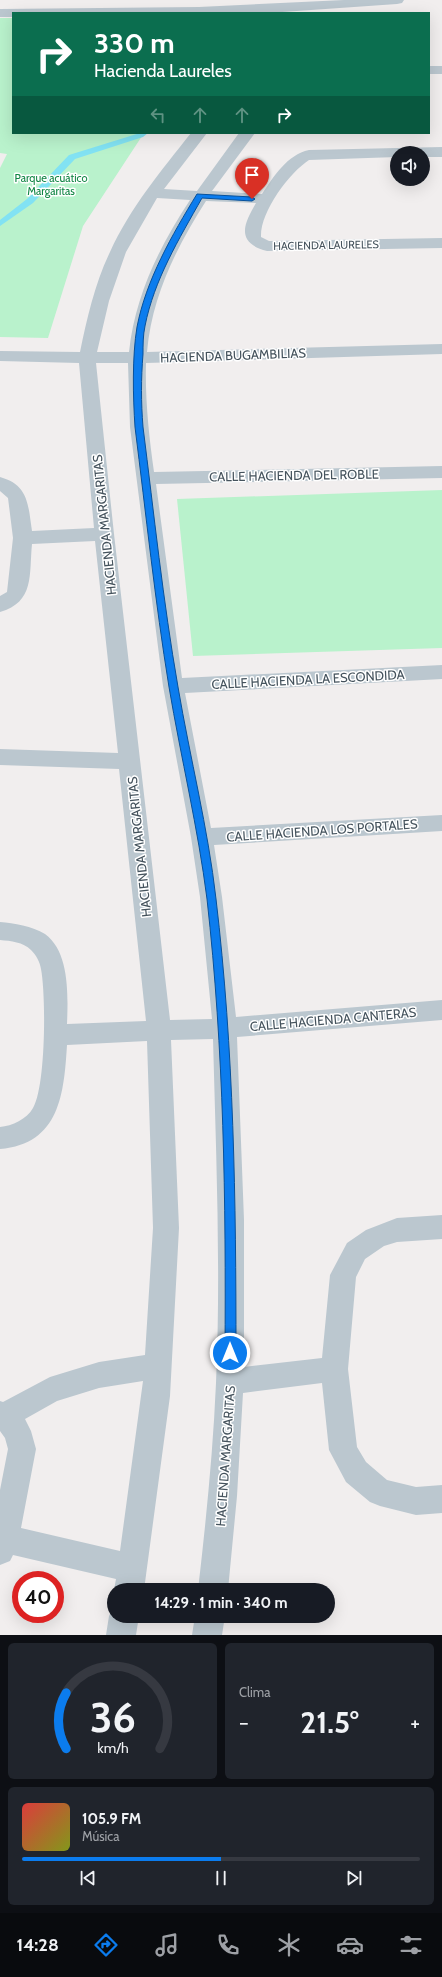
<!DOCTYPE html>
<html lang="es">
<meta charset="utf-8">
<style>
body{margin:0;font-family:Cabin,sans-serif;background:#20242c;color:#f1f3f6;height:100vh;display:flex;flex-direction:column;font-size:15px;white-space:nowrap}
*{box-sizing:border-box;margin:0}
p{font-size:13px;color:#9ea1a6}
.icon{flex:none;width:22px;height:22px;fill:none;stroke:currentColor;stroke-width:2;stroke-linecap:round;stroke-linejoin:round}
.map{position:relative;height:1635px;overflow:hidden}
.panel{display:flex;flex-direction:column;gap:8px;padding:8px;background:#0d0f14;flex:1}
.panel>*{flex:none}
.hud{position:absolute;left:12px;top:12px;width:418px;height:122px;border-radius:0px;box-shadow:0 4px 16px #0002;background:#0b6e4f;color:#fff;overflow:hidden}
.buttons{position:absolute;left:390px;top:146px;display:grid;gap:8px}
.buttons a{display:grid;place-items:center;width:40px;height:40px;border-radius:50%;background:#171b24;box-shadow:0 4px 16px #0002;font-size:20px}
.speed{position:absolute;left:12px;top:1571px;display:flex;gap:8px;font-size:20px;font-weight:700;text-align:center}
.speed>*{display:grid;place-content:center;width:52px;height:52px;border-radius:50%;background:#171b24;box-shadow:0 4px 16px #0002;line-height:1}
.speed .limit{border:6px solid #d22;background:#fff;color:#111}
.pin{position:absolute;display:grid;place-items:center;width:34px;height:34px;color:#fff;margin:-41px -17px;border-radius:50% 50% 50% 0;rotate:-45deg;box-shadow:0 0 4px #0007}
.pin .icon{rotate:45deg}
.me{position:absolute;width:44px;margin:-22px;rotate:0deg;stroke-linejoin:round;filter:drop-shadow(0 0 3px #0008)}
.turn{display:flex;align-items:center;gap:14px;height:84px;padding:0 16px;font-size:18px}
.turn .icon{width:52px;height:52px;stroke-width:2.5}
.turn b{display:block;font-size:28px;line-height:34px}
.lanes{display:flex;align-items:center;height:38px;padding:0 16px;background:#0003;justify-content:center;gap:20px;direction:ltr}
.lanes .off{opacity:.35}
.big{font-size:30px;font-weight:800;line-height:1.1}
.panel .tile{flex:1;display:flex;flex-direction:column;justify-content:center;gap:6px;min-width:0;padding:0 14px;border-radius:6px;background:#20242c}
.panel .dial{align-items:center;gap:0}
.dial svg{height:104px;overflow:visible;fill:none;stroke:#363941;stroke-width:7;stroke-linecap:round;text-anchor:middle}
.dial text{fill:#f1f3f6;stroke:none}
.song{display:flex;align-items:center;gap:12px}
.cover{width:48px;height:48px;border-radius:6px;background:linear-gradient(135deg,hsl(0 70% 55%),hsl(70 70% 35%))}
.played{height:4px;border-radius:2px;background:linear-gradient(90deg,#0b7cee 50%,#363941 50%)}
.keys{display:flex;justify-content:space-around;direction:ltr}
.heat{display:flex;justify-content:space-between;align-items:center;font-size:22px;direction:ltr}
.panel .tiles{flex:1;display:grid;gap:8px;grid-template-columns:1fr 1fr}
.tile:last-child{grid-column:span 2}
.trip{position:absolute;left:107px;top:1583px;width:228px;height:40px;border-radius:20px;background:#171b24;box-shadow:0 4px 16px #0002;font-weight:800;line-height:40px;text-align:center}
.menu{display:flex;height:64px;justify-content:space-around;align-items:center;background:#090b0e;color:#9ea1a6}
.menu .icon{width:28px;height:28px}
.menu .current{color:#0b7cee}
.menu b{font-size:18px;color:#f1f3f6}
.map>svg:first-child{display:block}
.green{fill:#b9f2cc}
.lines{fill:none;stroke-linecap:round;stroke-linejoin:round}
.stream{fill:#82e2f3;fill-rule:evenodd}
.minor{fill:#bbc7cf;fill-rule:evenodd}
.route{fill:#0b7cee;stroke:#07519b}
.labels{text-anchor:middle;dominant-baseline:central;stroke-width:3;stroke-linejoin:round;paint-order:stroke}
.far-park-label{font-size:11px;fill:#108543;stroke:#fff}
.far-street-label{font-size:11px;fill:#45535d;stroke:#fff}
.street-label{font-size:13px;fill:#45535d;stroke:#fff}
</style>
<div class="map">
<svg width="442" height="1635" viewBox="0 0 442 1635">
<rect width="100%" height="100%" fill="#f1eeee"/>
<!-- green -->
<g class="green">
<path d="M0,18H13V133H144L83,226L48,338L0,337V168L7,154L0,153Z"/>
<path d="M442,490V648L193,656L177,499Z"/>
</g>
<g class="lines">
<!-- stream -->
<path class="stream" d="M140,133H148L143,137L75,159L33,203L0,226V220L27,199L69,155Z"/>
<!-- minor -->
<g class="minor">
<path d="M344,0H404L402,3L397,4L268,13H13V17H0V9L199,7Z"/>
<rect x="429" y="66" width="13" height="8"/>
<path d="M191,133H207L164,189L197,191L239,133H255L212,191L262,194C274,176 287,155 309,150L442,147V157H423V153H397V157L309,160C289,173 260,212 261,237L269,241L442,238V248L267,251C236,243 243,225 256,203L206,201C176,248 152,296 147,352L442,344V354L146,363C145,400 149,436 154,472L442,466V478L156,484L182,678L442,665V679L185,693L211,828L442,815V831L214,845L222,897L236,1017L442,1000V1020L237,1037L244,1220V1367L322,1358L330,1275L347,1243L366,1230L397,1218L442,1215V1239L397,1242L384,1246L365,1259L356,1277L348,1369L357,1447L366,1462L387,1480L416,1487L442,1485V1513L416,1515L380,1506L370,1502L346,1482L329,1450L322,1383L243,1393L237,1496L228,1590H198C206,1521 213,1452 216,1383C221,1268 216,1153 213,1039L171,1040L179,1228L170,1396L144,1590H114L116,1579L13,1555L10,1561L0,1565V1490L8,1449L5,1438L0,1431V1401L3,1402L50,1377L99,1362L145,1355L153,1228L147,1041L67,1045C64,1093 60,1144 0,1149V1127C12,1126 27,1119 33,1108C46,1086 46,995 41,969C40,962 36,955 31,950C23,942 11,941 0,940V922C14,923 32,926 45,934C70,952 68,997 67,1024L146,1021L119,769L0,765V749L118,753L95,541L32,544C29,574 35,602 0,612V596L7,592L13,538L8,498L0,491V477C29,485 28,505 32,531L94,528L79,363L0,361V351L80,352C87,318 95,283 110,252C130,208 161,171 191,133ZM157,198L190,200C159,247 135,296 129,352H97L109,301L126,252ZM96,363H128L130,427L163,686L191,837L200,897L212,1019L170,1020L114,534ZM143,1381L120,1551L21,1528L36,1449L31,1431L25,1419L57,1401L99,1388Z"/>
<path d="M114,1606V1616H139L136,1635H106L109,1616Z"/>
<path d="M195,1616H225L222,1635H192Z"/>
</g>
</g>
<!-- route -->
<path class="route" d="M197,194L252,197L255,199L252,201L202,198C179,239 154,280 145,326C143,335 143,345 143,354C141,379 141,402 143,427C154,514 163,601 178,687C190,758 208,828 216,899C234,1050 236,1201 236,1353L234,1357L230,1358L227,1357L225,1353C226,1201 224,1050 207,899C198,828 181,758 169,687C155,601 146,514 135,427C133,397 132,357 137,327C146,280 172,235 197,194Z"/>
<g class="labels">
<!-- far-park labels -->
<g class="far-park-label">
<text x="51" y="178">Parque acuático<tspan x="51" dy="13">Margaritas</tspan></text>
</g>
<!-- far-street labels -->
<g class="far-street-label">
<text transform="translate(326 245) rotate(-1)">HACIENDA LAURELES</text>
</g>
<!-- street labels -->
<g class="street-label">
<text transform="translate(233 355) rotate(-2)">HACIENDA BUGAMBILIAS</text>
<text transform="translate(294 475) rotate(-1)">CALLE HACIENDA DEL ROBLE</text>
<text transform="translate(104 525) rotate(-96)">HACIENDA MARGARITAS</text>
<text transform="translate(308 679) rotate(-3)">CALLE HACIENDA LA ESCONDIDA</text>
<text transform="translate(322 830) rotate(-4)">CALLE HACIENDA LOS PORTALES</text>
<text transform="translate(139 847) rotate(-96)">HACIENDA MARGARITAS</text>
<text transform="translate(333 1019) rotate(-5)">CALLE HACIENDA CANTERAS</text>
<text transform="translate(225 1456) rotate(-86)">HACIENDA MARGARITAS</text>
</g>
</g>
</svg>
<div class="buttons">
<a><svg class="icon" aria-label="sound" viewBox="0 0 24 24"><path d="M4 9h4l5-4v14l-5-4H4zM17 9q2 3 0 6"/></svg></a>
</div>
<div class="speed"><div class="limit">40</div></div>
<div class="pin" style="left:252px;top:199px;background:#d93025"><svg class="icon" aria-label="arrive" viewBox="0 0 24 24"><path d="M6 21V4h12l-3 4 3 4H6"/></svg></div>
<svg class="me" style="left:230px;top:1353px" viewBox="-20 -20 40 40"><circle r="17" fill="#0b7cee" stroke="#fff" stroke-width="3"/><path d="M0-11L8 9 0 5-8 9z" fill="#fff"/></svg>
<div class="trip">14:29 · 1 min · 340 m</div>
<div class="hud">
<div class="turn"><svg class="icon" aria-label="right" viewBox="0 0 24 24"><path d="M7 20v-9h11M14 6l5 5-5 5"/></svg><div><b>330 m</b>Hacienda Laureles</div></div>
<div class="lanes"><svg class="icon off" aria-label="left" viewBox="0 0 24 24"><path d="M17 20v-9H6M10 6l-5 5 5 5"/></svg><svg class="icon off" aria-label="ahead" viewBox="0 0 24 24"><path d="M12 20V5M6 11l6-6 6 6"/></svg><svg class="icon off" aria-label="ahead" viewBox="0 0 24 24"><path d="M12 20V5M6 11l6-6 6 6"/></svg><svg class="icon" aria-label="right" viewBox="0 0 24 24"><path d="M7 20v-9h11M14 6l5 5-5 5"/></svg></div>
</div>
</div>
<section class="panel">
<div class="tiles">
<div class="tile dial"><svg viewBox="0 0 100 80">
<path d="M14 69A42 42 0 1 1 86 69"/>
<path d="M14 69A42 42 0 0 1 14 26" stroke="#0b7cee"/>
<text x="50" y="56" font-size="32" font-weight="700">36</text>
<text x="50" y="72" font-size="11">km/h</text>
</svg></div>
<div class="tile"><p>Clima</p>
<div class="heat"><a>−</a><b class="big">21.5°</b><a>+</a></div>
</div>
<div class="tile">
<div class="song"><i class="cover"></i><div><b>105.9 FM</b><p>Música</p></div></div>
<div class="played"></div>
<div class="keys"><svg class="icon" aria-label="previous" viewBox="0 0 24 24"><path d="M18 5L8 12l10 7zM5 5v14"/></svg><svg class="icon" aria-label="pause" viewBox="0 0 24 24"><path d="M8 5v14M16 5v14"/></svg><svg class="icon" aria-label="next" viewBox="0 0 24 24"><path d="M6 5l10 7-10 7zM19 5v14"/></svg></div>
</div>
</div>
</section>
<nav class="menu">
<b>14:28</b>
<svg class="icon current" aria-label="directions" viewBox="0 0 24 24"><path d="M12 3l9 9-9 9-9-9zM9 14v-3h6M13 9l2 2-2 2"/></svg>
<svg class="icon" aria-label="music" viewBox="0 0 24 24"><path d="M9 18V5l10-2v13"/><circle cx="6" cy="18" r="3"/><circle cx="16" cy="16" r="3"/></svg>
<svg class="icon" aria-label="phone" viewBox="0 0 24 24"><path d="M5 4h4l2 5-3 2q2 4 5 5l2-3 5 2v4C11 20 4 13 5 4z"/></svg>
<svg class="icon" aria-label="climate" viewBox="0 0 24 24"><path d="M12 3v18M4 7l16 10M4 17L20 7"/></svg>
<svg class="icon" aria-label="car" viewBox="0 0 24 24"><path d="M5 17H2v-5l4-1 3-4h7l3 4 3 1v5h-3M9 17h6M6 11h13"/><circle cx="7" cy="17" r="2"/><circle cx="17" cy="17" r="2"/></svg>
<svg class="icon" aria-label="filters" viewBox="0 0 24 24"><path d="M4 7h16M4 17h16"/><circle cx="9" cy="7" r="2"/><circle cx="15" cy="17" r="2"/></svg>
</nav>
